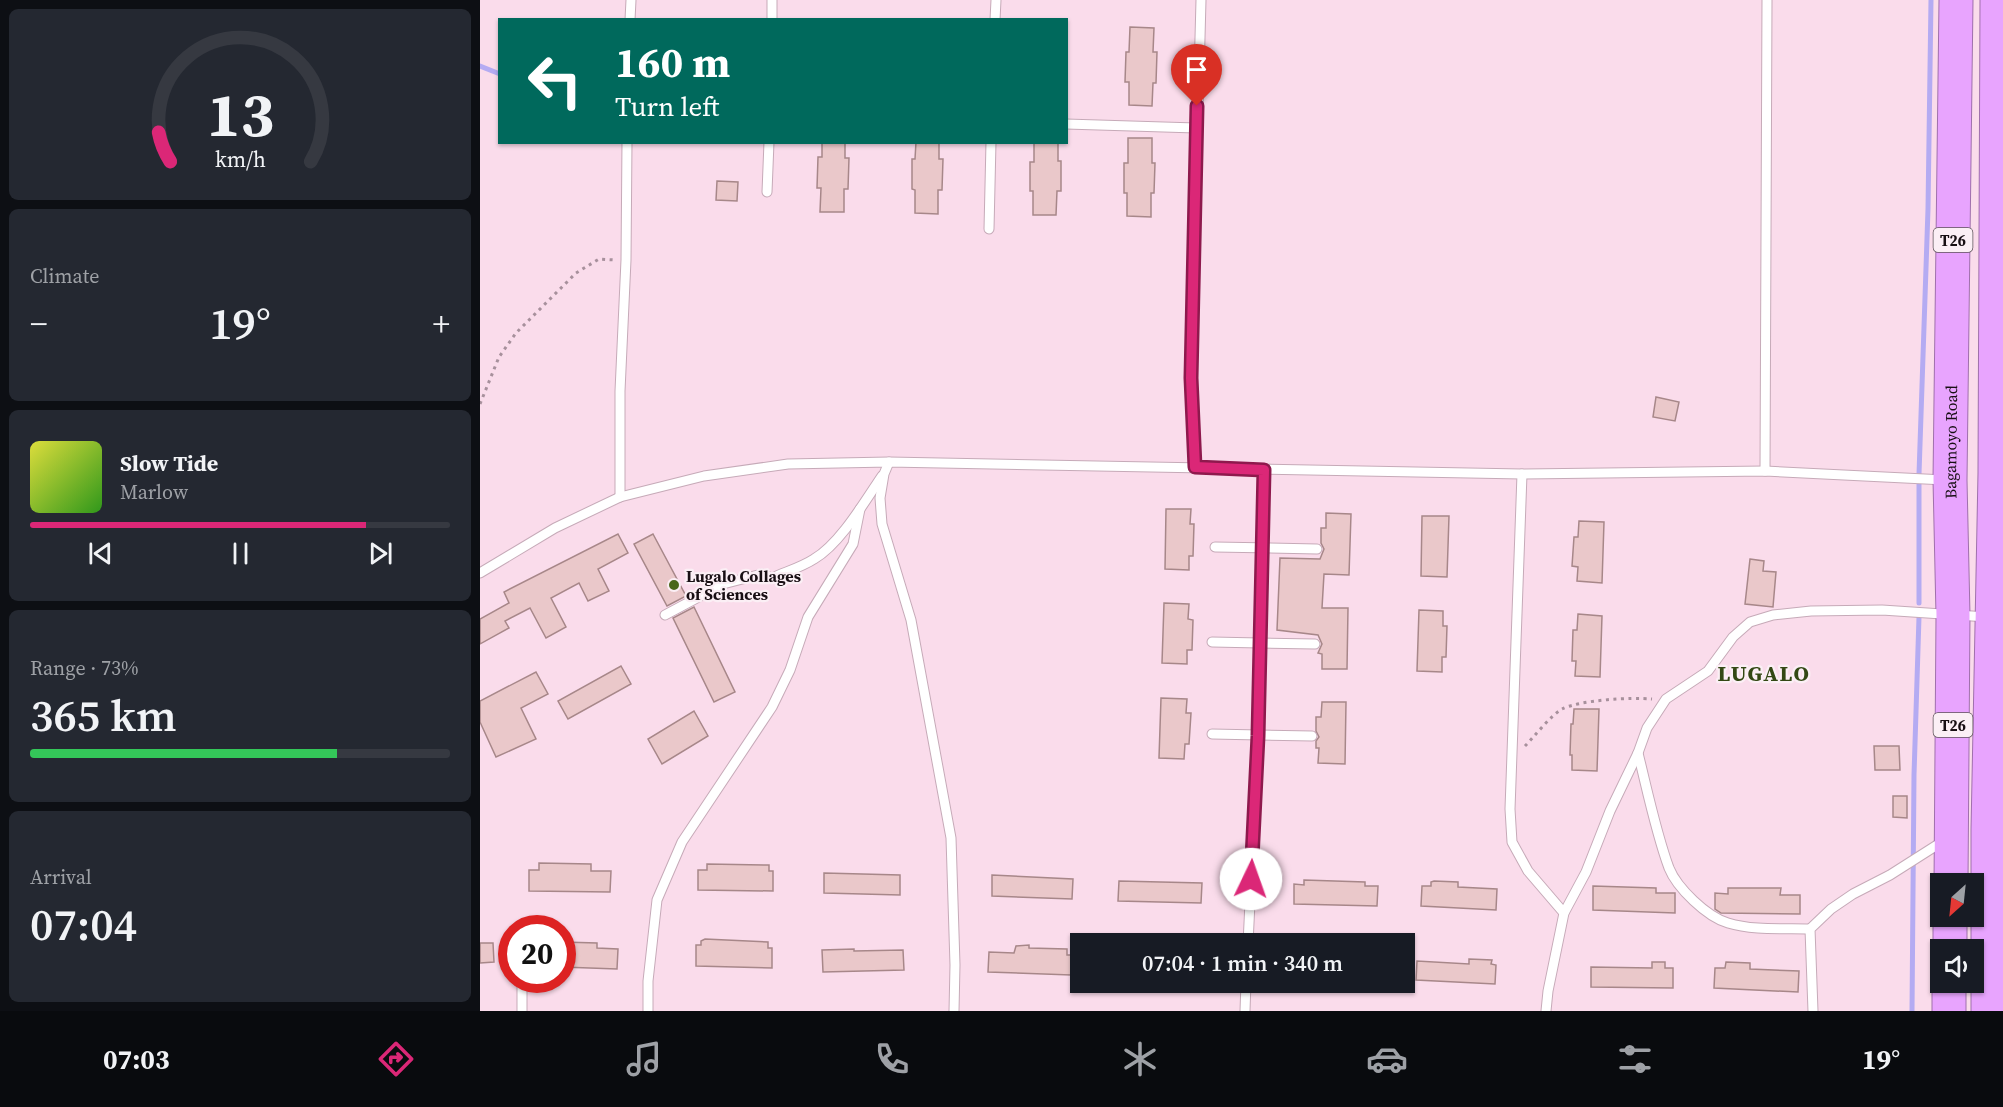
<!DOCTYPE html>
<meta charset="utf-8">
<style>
body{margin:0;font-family:"Source Serif 4",serif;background:#242831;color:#f1f3f6;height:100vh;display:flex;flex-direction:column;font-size:22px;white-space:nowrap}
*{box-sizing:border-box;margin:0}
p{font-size:20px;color:#9ea1a6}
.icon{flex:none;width:33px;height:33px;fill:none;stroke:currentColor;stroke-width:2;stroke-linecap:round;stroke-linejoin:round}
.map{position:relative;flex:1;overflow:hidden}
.sheet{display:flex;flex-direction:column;gap:9px;padding:9px;background:#0d0f14;width:480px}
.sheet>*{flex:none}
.banner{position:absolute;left:18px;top:18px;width:570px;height:126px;border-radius:0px;box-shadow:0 2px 4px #0004;background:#00695c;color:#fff;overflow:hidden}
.needle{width:39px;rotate:207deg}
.controls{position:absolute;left:1450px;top:873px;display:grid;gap:12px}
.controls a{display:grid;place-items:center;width:54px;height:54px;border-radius:0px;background:#171b24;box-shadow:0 2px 4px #0004;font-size:30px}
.speed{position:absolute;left:18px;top:915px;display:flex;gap:12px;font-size:30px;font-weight:700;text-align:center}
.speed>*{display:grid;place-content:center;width:78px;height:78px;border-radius:50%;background:#171b24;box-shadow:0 2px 4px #0004;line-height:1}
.speed .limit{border:9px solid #d22;background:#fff;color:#111}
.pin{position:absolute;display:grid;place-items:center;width:51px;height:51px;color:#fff;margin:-62px -26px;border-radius:50% 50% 50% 0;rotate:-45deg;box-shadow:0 0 6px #0007}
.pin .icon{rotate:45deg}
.me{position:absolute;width:66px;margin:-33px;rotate:3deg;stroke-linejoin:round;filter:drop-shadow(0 0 4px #0008)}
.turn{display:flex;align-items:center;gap:21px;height:126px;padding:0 18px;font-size:27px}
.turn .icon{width:78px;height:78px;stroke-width:2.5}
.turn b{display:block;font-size:42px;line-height:51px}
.big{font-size:45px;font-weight:600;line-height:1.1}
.sheet .tile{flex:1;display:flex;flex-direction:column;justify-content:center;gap:9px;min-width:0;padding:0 21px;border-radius:9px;background:#242831}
.sheet .dial{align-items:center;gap:0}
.dial svg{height:156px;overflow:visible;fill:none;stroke:#363941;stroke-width:7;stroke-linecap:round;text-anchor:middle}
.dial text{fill:#f1f3f6;stroke:none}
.song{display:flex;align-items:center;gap:18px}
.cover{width:72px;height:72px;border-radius:9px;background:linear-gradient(135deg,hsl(60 70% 55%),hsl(110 70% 35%))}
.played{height:6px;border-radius:3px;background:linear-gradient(90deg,#db2777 80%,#363941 80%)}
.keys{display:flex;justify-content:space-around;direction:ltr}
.heat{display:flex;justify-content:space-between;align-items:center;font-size:33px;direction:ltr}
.charge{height:9px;border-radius:4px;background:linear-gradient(90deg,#34c759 73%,#363941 0)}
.trip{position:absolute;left:590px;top:933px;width:345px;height:60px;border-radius:0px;background:#171b24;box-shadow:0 2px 4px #0004;font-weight:600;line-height:60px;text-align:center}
.tabs{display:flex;height:96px;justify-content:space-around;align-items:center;background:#090b0e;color:#9ea1a6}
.tabs .icon{width:42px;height:42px}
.tabs .selected{color:#db2777}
.tabs b{font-size:27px;color:#f1f3f6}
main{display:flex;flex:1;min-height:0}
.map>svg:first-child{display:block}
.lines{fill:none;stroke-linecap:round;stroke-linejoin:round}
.stream{stroke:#b4abf2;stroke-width:5}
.building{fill:#eac8ca;stroke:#a78789;stroke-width:1.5}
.lane-casing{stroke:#c6aab8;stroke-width:11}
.highway-casing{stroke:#9f70ac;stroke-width:35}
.path{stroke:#a7909c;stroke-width:3;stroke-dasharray:3 4.5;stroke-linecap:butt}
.lane{stroke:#fff;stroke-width:9}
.highway{stroke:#e8a4fe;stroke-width:33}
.route-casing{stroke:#8e194d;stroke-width:15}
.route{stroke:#db2777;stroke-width:10}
.poi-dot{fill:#4a671a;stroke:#fbeff5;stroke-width:2}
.labels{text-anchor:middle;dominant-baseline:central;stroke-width:4.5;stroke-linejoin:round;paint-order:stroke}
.shield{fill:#fbeff5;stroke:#5c5258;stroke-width:1.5}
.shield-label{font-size:15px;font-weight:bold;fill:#180f14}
.street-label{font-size:16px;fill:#180f14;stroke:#fbeff5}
.poi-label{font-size:16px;font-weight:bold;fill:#180f14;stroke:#fbeff5;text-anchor:start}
.district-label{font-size:22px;font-weight:bold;letter-spacing:1.5px;fill:#334814;stroke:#fbeff5}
</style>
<main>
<section class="sheet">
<div class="tile dial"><svg viewBox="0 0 100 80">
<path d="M14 69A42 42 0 1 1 86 69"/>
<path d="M14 69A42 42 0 0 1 8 54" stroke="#db2777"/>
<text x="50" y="56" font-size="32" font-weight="700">13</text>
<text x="50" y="72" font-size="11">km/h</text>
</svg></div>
<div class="tile"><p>Climate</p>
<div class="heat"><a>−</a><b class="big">19°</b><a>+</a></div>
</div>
<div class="tile">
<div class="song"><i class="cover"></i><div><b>Slow Tide</b><p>Marlow</p></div></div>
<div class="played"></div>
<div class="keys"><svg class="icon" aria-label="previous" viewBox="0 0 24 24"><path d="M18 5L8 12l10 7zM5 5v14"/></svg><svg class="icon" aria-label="pause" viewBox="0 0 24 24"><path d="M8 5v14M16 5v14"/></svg><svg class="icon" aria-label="next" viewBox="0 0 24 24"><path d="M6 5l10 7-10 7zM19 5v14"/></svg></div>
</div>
<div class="tile"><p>Range · 73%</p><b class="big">365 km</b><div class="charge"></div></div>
<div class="tile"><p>Arrival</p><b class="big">07:04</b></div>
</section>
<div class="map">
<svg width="1523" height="1011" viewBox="0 0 1523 1011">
<rect width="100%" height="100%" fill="#fadceb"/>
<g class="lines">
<!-- stream -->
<g class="stream">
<path d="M0,66L20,74"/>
<path d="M1439,474L1448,209L1451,0"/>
<path d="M1439,483V603"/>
<path d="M1432,1011L1434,775L1439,617"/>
</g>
</g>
<!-- building -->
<g class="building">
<path d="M650,27L674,28L673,52H677L676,83H673L672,106L649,105V82H645L646,52H649Z"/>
<path d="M648,138H672V163H675L674,193H671V217L647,216V193H644V163H648Z"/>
<path d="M342,142H365V158H369L368,189H364V212H340L341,188H337L338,157H342Z"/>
<path d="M436,142H459V159H463L462,190H458V214L435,213V190L432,189V159H435Z"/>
<path d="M554,142H578V161H581V191H577L576,215H553V191H550V162H554Z"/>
<path d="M237,181L258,182L257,201L236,200Z"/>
<path d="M1176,397L1199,402L1195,421L1173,417Z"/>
<path d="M686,509H711L710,524H714L713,556H709V570L685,569Z"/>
<path d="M846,513L871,514L869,575L844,574L842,608H868L867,669H842V654L838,653L842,644L838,635L797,630L800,558L840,559L844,549L841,543V528H846Z"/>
<path d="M942,516H969L967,577L941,576Z"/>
<path d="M1099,521L1124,522L1122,583L1097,581L1098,567L1092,566L1094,537H1098Z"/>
<path d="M138,534L148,553L118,569L129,591L108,601L99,583L71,598L86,627L66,638L50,608L25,621L29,628L0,644V619L29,603L24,592Z"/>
<path d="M173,534L206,596L187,606L154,544Z"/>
<path d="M1270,559L1284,561L1283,571L1296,572L1293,607L1265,604Z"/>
<path d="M684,603L709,604L708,619L713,620L712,650H707V664L682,663Z"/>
<path d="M214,607L255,692L234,702L193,618Z"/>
<path d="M939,610L963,611V626H967L966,657H962V672L937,671Z"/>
<path d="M1098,614L1122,616L1120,677L1095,676L1096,661H1092L1093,630H1097Z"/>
<path d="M141,666L151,684L88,719L78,701Z"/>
<path d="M56,672L68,694L41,708L56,739L16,757L0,722V701Z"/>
<path d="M681,698L707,699L706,713H711L709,744H705L704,759L679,758Z"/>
<path d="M842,702H866L865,764L838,763L839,748H836V741L839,737L836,731V717H841Z"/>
<path d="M1094,709H1119L1117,771L1092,770V755H1090L1091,724H1093Z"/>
<path d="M214,711L228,736L182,764L168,739Z"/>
<path d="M1394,746H1419L1420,770H1395Z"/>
<path d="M1413,796H1427V818L1413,817Z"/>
<path d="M59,863L111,864V871H131L130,892L49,891V870H59Z"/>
<path d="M227,864L289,865V871H293V891L218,890V870H227Z"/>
<path d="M344,873L420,875V895L344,893Z"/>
<path d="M512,875L593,879L592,899L512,896Z"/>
<path d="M824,880L885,882V886H898L897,906L814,904V884L824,885Z"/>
<path d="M639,881L722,883L721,903L638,901Z"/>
<path d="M954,881L978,882V887L1017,889L1016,910L941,906L942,886H951V882Z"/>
<path d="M1113,886L1176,888V893H1195V913L1113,910Z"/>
<path d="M1248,888H1301L1300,895H1320V914L1241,913L1235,909V893L1248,894Z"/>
<path d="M225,939L288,942V948H292V968L216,966V945H221V941Z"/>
<path d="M82,942L117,943V948L138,949L137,969L82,967Z"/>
<path d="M0,943H13L14,962L0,963Z"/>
<path d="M549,945V948L587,949V955H591V975L508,972L509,952L534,953L536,946Z"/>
<path d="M374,949V951L423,950L424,970L343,972L342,950Z"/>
<path d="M989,959L1012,960L1011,964L1016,965L1015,984L936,980L937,961L989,964Z"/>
<path d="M1172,962H1185V968H1193V988L1111,987V967L1172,968Z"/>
<path d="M1246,962L1270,963V969L1319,971L1318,992L1234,988L1235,968H1245Z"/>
</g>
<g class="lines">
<defs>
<g id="lane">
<path d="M150,20L151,0"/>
<path d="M292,20V0"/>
<path d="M515,20L516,0"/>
<path d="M586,124L716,128"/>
<path d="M287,192L289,142"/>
<path d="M509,229L511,142"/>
<path d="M409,462L404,474L400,498L402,524L431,620L471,838L475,965L474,1011"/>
<path d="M715,467L711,378L721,0"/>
<path d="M1285,471L1287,0"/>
<path d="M1042,474L1030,809L1032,842L1048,871L1084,913"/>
<path d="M140,497V391L146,260L147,142"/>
<path d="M735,547L837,549"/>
<path d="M0,573L75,528L140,497L224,476L308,464L409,462L1042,474L1285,471L1465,480"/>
<path d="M185,615L243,584L282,574L292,578C305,572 322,567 334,559C360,544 385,501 402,476"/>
<path d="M732,642L835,644"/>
<path d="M732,734L832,736"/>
<path d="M1158,753C1167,789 1176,833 1189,868C1197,888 1227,917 1248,923C1274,931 1304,928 1330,929"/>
<path d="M768,944L778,736L784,470"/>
<path d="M42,980V1011"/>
<path d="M168,1011V981L177,900L202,842L292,707L310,670L328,617L373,544L380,509"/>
<path d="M765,1011L766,982"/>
<path d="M1066,1011L1068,991L1084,913L1106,872L1130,811L1158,753L1167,728L1186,699L1228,671L1253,637L1270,622L1293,615L1331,611L1402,610L1507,617"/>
<path d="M1333,1011L1330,929L1351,909L1373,894L1410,875L1465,840"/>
</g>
<g id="highway">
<path id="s1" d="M1471,884L1473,615L1470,480L1476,0"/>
<path d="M1470,950V916"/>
<path d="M1469,982V1011"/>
<path d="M1508,1011V830L1515,473L1517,0"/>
</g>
</defs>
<!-- lane casing -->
<use href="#lane" class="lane-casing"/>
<!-- highway casing -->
<use href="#highway" class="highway-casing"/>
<!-- path -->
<g class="path">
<path d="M0,404L19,357L36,333L96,273L119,259L135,260"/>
<path d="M1045,746C1055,736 1070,716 1082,709C1100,700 1151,697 1172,699"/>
</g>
<!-- lane -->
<use href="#lane" class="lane"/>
<!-- highway -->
<use href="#highway" class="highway"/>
</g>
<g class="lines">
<defs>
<path id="route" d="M717,106L711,378L715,467L784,470L778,736L771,879"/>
</defs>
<!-- route casing -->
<use href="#route" class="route-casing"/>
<!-- route -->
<use href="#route" class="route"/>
</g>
<!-- markers -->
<circle class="poi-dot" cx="194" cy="585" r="6"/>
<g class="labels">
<!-- shield labels -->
<g class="shield">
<rect x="1453.5" y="228" width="39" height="24" rx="4.5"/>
<rect x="1453.5" y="713" width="39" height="24" rx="4.5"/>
</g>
<g class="shield-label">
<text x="1473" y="240">T26</text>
<text x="1473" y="725">T26</text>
</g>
<!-- street labels -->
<g class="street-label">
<text stroke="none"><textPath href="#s1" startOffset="442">Bagamoyo Road</textPath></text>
</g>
<!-- poi labels -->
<g class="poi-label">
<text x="206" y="576">Lugalo Collages<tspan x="206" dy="18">of Sciences</tspan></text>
</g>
<!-- district labels -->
<g class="district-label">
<text x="1284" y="673">LUGALO</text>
</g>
</g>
</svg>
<div class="controls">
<a><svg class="needle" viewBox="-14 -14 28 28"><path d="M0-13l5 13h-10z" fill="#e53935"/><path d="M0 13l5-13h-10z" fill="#9ea1a6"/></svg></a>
<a><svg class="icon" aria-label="sound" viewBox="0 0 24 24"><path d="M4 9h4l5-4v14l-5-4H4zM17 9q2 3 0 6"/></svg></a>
</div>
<div class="speed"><div class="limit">20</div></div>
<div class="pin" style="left:717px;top:106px;background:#d93025"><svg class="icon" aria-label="arrive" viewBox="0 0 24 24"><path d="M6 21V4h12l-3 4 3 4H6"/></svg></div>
<svg class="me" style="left:771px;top:879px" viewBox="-20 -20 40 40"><circle r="19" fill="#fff"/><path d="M0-13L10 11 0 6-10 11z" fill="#db2777"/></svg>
<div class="trip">07:04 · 1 min · 340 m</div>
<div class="banner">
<div class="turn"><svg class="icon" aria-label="left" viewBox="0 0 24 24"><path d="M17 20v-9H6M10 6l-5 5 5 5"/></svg><div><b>160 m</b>Turn left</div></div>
</div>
</div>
</main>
<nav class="tabs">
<b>07:03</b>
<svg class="icon selected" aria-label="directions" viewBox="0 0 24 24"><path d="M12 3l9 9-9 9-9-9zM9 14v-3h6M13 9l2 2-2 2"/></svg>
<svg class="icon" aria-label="music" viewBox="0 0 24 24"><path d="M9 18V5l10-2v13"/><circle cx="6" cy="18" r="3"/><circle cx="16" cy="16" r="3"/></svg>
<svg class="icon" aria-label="phone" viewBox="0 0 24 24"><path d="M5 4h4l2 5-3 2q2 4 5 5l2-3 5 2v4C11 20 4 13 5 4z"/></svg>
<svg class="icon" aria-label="climate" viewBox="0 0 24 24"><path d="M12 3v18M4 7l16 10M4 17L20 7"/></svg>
<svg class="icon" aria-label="car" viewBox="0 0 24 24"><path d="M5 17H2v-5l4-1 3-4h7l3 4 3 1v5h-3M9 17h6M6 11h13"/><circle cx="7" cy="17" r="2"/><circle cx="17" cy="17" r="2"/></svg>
<svg class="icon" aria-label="filters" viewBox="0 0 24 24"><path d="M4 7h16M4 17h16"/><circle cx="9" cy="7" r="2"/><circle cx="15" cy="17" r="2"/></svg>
<b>19°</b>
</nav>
